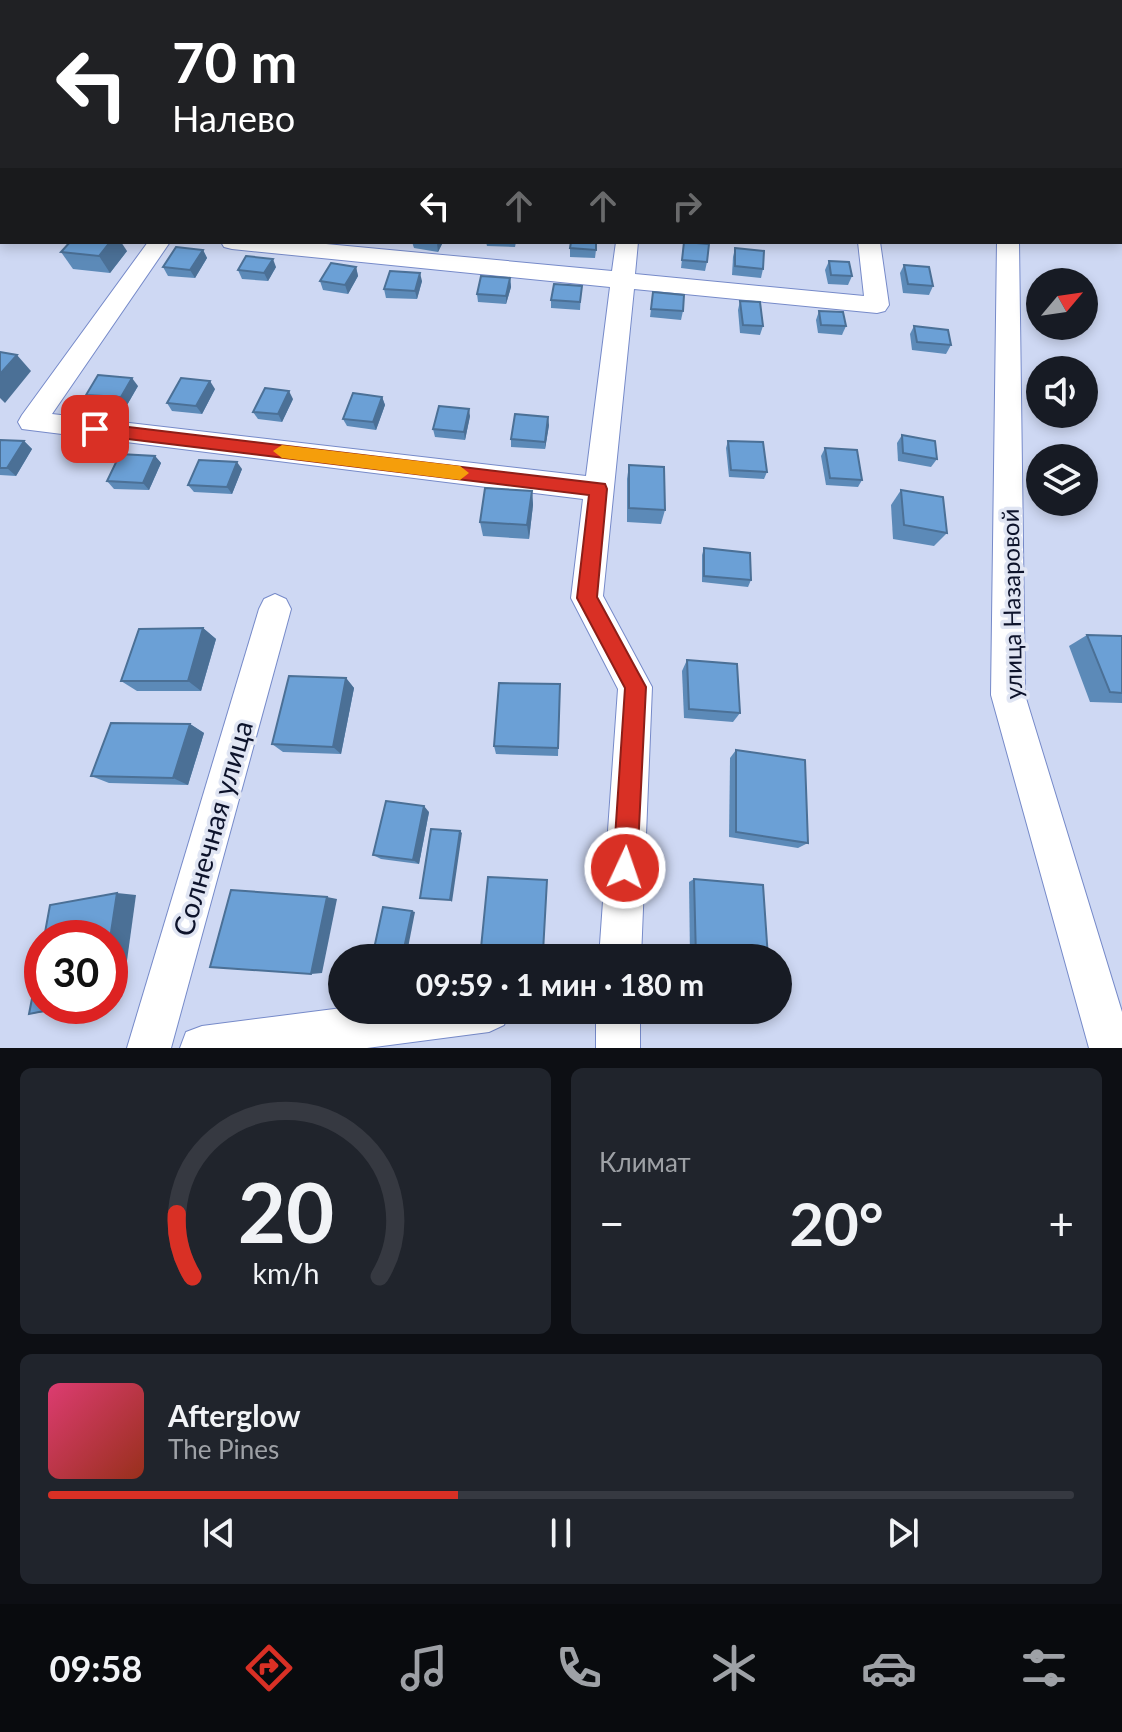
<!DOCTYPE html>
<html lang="ru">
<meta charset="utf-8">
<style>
body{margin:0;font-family:Lato,sans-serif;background:#20242c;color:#f1f3f6;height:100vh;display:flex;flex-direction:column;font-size:30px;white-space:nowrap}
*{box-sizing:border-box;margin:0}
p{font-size:26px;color:#9ea1a6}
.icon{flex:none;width:44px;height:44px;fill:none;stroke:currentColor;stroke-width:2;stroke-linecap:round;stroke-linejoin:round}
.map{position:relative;height:1048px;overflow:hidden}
.sheet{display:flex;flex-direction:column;gap:20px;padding:20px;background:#0d0f14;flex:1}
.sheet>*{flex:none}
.guide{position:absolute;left:0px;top:0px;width:1122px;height:244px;box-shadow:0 4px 12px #0003;background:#202124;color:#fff;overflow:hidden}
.needle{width:52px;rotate:61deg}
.tools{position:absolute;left:1026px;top:268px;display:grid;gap:16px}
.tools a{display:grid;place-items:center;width:72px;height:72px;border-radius:50%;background:#171b24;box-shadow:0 4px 12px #0003;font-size:40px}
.speed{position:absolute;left:24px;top:920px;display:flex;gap:16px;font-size:40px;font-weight:700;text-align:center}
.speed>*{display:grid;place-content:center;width:104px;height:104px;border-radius:50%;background:#171b24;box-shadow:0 4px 12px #0003;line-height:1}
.speed .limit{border:12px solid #d22;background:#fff;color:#111}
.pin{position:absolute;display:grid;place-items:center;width:68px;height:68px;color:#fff;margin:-34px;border-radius:16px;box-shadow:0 4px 12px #0006}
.me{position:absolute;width:88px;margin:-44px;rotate:3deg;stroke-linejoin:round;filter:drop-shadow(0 0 6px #0008)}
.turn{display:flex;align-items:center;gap:28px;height:168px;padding:0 40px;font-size:36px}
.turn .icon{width:104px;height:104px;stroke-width:2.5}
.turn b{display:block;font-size:56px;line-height:68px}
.lanes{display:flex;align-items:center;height:76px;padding:0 40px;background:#0003;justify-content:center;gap:40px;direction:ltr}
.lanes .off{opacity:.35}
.big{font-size:60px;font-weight:700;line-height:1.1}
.sheet .card{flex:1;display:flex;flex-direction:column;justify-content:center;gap:12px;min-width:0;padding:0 28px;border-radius:12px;background:#20242c}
.sheet .dial{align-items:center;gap:0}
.dial svg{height:208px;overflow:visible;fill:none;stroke:#363941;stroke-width:7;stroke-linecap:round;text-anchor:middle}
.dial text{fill:#f1f3f6;stroke:none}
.song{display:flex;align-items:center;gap:24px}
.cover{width:96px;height:96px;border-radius:12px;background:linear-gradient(135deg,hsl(340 70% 55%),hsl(10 70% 35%))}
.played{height:8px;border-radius:4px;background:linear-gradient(90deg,#d93025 40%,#363941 40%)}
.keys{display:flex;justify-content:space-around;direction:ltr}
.heat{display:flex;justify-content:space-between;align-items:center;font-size:44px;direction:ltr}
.sheet .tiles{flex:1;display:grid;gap:20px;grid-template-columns:1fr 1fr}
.card:last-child{grid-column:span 2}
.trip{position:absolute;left:328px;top:944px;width:464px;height:80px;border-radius:40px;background:#171b24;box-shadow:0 4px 12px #0003;font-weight:700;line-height:80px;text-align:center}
.menu{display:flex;height:128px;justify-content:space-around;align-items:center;background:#090b0e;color:#9ea1a6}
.menu .icon{width:56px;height:56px}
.menu .on{color:#d93025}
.menu b{font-size:36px;color:#f1f3f6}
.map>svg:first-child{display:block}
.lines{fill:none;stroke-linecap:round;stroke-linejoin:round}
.street-casing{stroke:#768ac9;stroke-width:2}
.street{fill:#fff;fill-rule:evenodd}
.wall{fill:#5c8ab8}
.shaded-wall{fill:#4b7096}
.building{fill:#6ba0d6;stroke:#4b7096;stroke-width:2}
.route{fill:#d93025;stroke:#8d1f18;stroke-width:2}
.slow{fill:#f59e0b}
.labels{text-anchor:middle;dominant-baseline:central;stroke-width:7;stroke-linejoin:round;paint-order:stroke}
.street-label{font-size:24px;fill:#0d132b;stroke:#e0e5f3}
.near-street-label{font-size:28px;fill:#0d132b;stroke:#e0e5f3}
</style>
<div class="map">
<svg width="1122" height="1048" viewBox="0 0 1122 1048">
<rect width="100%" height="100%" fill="#ced8f3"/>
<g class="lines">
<defs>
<g id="street">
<rect x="998" y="0" width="16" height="2"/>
<path d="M148,242H170L52,414L586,476L610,287L232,249L224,247L221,242H305L612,271L616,242H638L635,274L864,296L858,242H880L889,305L885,311L877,313L634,289L603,596L652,687L641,958H599L618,689L571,598L583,499L22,429L18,422L22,415Z"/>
<path d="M997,242H1019L1025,695L1122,1012V1048H1089L991,695Z"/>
<path d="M275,594L286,599L291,609L171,1048H127L259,609L264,599Z"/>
<path d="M342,1008V1010H511L504,1025L489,1032L367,1048H180L186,1032L202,1026Z"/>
<rect x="596" y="1010" width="44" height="38"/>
</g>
</defs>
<!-- street casing -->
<use href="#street" class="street-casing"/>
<!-- street -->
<use href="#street" class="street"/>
</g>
<!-- wall -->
<g class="wall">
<path d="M412,242H443L438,252L414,248Z"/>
<path d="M486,242H516L515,247L487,246Z"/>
<path d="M597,242L595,258L570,257V248Z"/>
<path d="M684,242L707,262L705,271L681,268Z"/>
<path d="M735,248L763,269L761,278L732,275L733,257Z"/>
<path d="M203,250L207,258L195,278L168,276L163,267Z"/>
<path d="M127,251L110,273L73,269L61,252Z"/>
<path d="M829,261L852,276L848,285L828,284L825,270Z"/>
<path d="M904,265L933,286L929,295L903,293L900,273Z"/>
<path d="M276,267L268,281L242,279L238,270Z"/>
<path d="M356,267L358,276L348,294L323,290L320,281Z"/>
<path d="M510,278L511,287L506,304L478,302L477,294Z"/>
<path d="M422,281L417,299L386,298L384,289Z"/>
<path d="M653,292L683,311L681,320L650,317Z"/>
<path d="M581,294L580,310L551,308V300Z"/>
<path d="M740,301L763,326L760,335L740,333L738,310Z"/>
<path d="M819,311L846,326L842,335L818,333L816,320Z"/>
<path d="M914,326L951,345L946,354L912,350L910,334Z"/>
<path d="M138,386L127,405L93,403L86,395Z"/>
<path d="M215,389L202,414L172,411L167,403Z"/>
<path d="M382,397L385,405L376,430L347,426L343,419Z"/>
<path d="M293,399L282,422L258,419L253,412Z"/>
<path d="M470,416L465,440L435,437L433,429Z"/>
<path d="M549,425L545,449L511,447V439Z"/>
<path d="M902,435L937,459L931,467L898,461L897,443Z"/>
<path d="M0,440L24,441L32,449L16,476L0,475Z"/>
<path d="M728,441L767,472L764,479L729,477L726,448Z"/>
<path d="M825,448L862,480L858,487L826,485L821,456Z"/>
<path d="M155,456L161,463L149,490L114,489L107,481Z"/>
<path d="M629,465L665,510L661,524L627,522V479Z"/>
<path d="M242,469L232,494L194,492L188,485Z"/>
<path d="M901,490L947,533L934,546L893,539L891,505Z"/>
<path d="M532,491L533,505L529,539L483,536L480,522Z"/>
<path d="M704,548L751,580L748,587L702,582V555Z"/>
<path d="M203,628L216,639L201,691H137L121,681Z"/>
<path d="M1087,635L1122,636V703L1090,702L1069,646Z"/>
<path d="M687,660L740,713L733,722L684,718L682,671Z"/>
<path d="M346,678L354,688L341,754L283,752L272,744Z"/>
<path d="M560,684L558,756L496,754L494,746Z"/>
<path d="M190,724L204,733L188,785L109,783L91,776Z"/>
<path d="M736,750L808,843L798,848L729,837L730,758Z"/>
<path d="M429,812L419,864L381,859L373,855Z"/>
<path d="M694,879L768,958H690L689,882Z"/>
<path d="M42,1006H79L53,1011L29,1014Z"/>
</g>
<!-- shaded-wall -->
<g class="shaded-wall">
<path d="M110,242H121L127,251L110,273L99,256Z"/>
<path d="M437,242H443L438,252L437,243Z"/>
<path d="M203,250L207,258L195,278L190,270Z"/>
<path d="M273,259L276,267L268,281L264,273Z"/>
<path d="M356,267L358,276L348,294L345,285Z"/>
<path d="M420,273L422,281L417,299L415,291Z"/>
<path d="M510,278L511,287L506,304V296Z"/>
<path d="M17,355L31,371L5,403L0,398V374Z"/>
<path d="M132,378L138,386L127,405L121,397Z"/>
<path d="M210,381L215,389L202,414L196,406Z"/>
<path d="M289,391L293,399L282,422L278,414Z"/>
<path d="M382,397L385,405L376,430L373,422Z"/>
<path d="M469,409L470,416L465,440L464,432Z"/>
<path d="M548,417L549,425L545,449V442Z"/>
<path d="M24,441L32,449L16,476L7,468Z"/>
<path d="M155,456L161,463L149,490L143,483Z"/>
<path d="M237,462L242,469L232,494L227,487Z"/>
<path d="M532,491L533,505L529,539L527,525Z"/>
<path d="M203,628L216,639L201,691L188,681Z"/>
<path d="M346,678L354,688L341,754L333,747Z"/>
<path d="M190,724L204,733L188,785L173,778Z"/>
<path d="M424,806L429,812L419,864L413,860Z"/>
<path d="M460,831L462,833L452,902L450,900Z"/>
<path d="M117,893L136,895L122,997L110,999V939Z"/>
<path d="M327,897L337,899L322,973L311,974Z"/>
<path d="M412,911L415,912L406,958H402Z"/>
</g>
<!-- building -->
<g class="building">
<path d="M70,242H110L99,256L61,252Z"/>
<path d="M571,242H596V250L570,248Z"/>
<path d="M684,242L709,244L707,262L682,260Z"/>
<path d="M176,247L203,250L190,270L163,267Z"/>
<path d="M735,248L764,251L763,269L735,266Z"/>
<path d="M246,256L273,259L264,273L238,270Z"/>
<path d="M829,261L849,262L852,276L831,275Z"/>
<path d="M331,263L356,267L345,285L320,281Z"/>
<path d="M904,265L929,267L933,286L908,284Z"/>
<path d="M390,271L420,273L415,291L384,289Z"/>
<path d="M481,276L510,278L506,296L477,294Z"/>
<path d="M554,284L582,286L580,302L551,300Z"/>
<path d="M653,292L684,295L683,311L651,309Z"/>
<path d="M740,301L760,302L763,326L743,325Z"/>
<path d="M819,311L843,312L846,326L821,325Z"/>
<path d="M914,326L948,330L951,345L917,342Z"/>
<path d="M0,352L17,355L0,374Z"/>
<path d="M98,375L132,378L121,397L86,395Z"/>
<path d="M181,378L210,381L196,406L167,403Z"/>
<path d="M265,388L289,391L278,414L253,412Z"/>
<path d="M353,393L382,397L373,422L343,419Z"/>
<path d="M439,406L469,409L464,432L433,429Z"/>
<path d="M515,414L548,417L545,442L511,439Z"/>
<path d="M902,435L935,441L937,459L903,453Z"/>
<path d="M0,440L24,441L7,468H0Z"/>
<path d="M728,441L763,442L767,472L731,470Z"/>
<path d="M825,448L857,450L862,480L830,478Z"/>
<path d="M120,454L155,456L143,483L107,481Z"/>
<path d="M199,460L237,462L227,487L188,485Z"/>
<path d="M629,465L664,467L665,510L629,508Z"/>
<path d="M485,488L532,491L527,525L480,522Z"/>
<path d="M901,490L943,497L947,533L904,525Z"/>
<path d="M704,548L750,553L751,580L704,576Z"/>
<path d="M203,628L188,681H121L139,629Z"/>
<path d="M1087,635L1122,636V693L1110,692Z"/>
<path d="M687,660L737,664L740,713L689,709Z"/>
<path d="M289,676L346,678L333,747L272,744Z"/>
<path d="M499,683L560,684L558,748L494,746Z"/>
<path d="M111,723L190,724L173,778L91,776Z"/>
<path d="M736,750L805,760L808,843L736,832Z"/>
<path d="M386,801L424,806L413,860L373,855Z"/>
<path d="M431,829L460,831L450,900L420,898Z"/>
<path d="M488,877L547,880L543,952L481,948Z"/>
<path d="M694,879L763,885L768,958H696Z"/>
<path d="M231,890L327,897L311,974L210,967Z"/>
<path d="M117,893L110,939L44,938L50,905Z"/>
<path d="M383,907L412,911L402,958H372Z"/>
<path d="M42,947V1006H69L29,1014Z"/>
</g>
<!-- route -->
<path class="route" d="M95,423L605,484L607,489L597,597L646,687L637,868L634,876L625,880L617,876L613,868L625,688L577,598L589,495L95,435L86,429Z"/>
<!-- slow -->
<path class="slow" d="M282,445L460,466L469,473L460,480L282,458L273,451Z"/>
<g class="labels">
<!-- street labels -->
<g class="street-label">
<text transform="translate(1011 604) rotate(-91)">улица Назаровой</text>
</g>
<!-- near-street labels -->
<g class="near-street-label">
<text transform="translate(212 828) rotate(-74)">Солнечная улица</text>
</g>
</g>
</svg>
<div class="tools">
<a><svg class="needle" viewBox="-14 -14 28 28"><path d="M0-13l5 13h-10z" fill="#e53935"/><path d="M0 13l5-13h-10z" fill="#9ea1a6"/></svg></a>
<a><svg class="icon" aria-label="sound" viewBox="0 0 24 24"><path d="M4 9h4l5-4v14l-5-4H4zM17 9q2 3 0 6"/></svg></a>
<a><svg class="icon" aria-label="layers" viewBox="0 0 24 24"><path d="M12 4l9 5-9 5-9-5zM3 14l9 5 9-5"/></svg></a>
</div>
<div class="speed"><div class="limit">30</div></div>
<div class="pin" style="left:95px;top:429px;background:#d93025"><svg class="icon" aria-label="arrive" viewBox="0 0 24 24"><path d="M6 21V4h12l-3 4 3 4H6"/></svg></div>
<svg class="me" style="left:625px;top:868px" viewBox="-20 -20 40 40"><circle r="17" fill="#d93025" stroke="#fff" stroke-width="3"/><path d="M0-11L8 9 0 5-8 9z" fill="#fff"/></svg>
<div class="trip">09:59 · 1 мин · 180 m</div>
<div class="guide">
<div class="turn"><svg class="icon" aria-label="left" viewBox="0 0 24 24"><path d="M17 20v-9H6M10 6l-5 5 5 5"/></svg><div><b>70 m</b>Налево</div></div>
<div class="lanes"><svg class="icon" aria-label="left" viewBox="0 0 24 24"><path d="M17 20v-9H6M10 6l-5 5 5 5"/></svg><svg class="icon off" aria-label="ahead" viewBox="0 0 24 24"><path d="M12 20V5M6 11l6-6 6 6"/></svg><svg class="icon off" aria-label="ahead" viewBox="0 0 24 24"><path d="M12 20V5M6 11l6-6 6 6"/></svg><svg class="icon off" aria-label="right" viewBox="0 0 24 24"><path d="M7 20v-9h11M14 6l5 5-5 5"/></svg></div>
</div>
</div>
<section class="sheet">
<div class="tiles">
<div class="card dial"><svg viewBox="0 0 100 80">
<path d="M14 69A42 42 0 1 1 86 69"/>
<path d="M14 69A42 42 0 0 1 8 45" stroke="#d93025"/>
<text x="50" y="56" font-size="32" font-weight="700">20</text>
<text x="50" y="72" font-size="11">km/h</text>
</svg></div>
<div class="card"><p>Климат</p>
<div class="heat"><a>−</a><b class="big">20°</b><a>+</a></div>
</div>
<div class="card">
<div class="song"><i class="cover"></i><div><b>Afterglow</b><p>The Pines</p></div></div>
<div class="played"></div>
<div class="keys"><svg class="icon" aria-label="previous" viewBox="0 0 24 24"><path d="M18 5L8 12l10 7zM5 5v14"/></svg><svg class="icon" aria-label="pause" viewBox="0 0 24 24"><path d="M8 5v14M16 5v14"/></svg><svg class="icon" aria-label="next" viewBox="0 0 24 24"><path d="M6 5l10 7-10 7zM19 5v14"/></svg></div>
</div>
</div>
</section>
<nav class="menu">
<b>09:58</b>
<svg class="icon on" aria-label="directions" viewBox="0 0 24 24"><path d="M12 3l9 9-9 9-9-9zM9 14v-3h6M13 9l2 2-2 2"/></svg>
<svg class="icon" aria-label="music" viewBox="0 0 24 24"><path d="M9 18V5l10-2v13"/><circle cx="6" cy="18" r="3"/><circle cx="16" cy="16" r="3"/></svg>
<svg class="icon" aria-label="phone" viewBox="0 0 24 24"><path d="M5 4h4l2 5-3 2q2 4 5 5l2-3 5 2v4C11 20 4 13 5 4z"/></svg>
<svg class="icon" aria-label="climate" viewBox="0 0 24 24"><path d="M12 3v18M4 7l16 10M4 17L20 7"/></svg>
<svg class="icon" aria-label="car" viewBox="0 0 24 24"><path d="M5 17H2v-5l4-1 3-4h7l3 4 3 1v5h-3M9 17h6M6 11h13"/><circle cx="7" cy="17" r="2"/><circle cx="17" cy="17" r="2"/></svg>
<svg class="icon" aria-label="filters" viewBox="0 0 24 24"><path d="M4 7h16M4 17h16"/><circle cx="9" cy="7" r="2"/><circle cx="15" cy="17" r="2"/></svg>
</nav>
